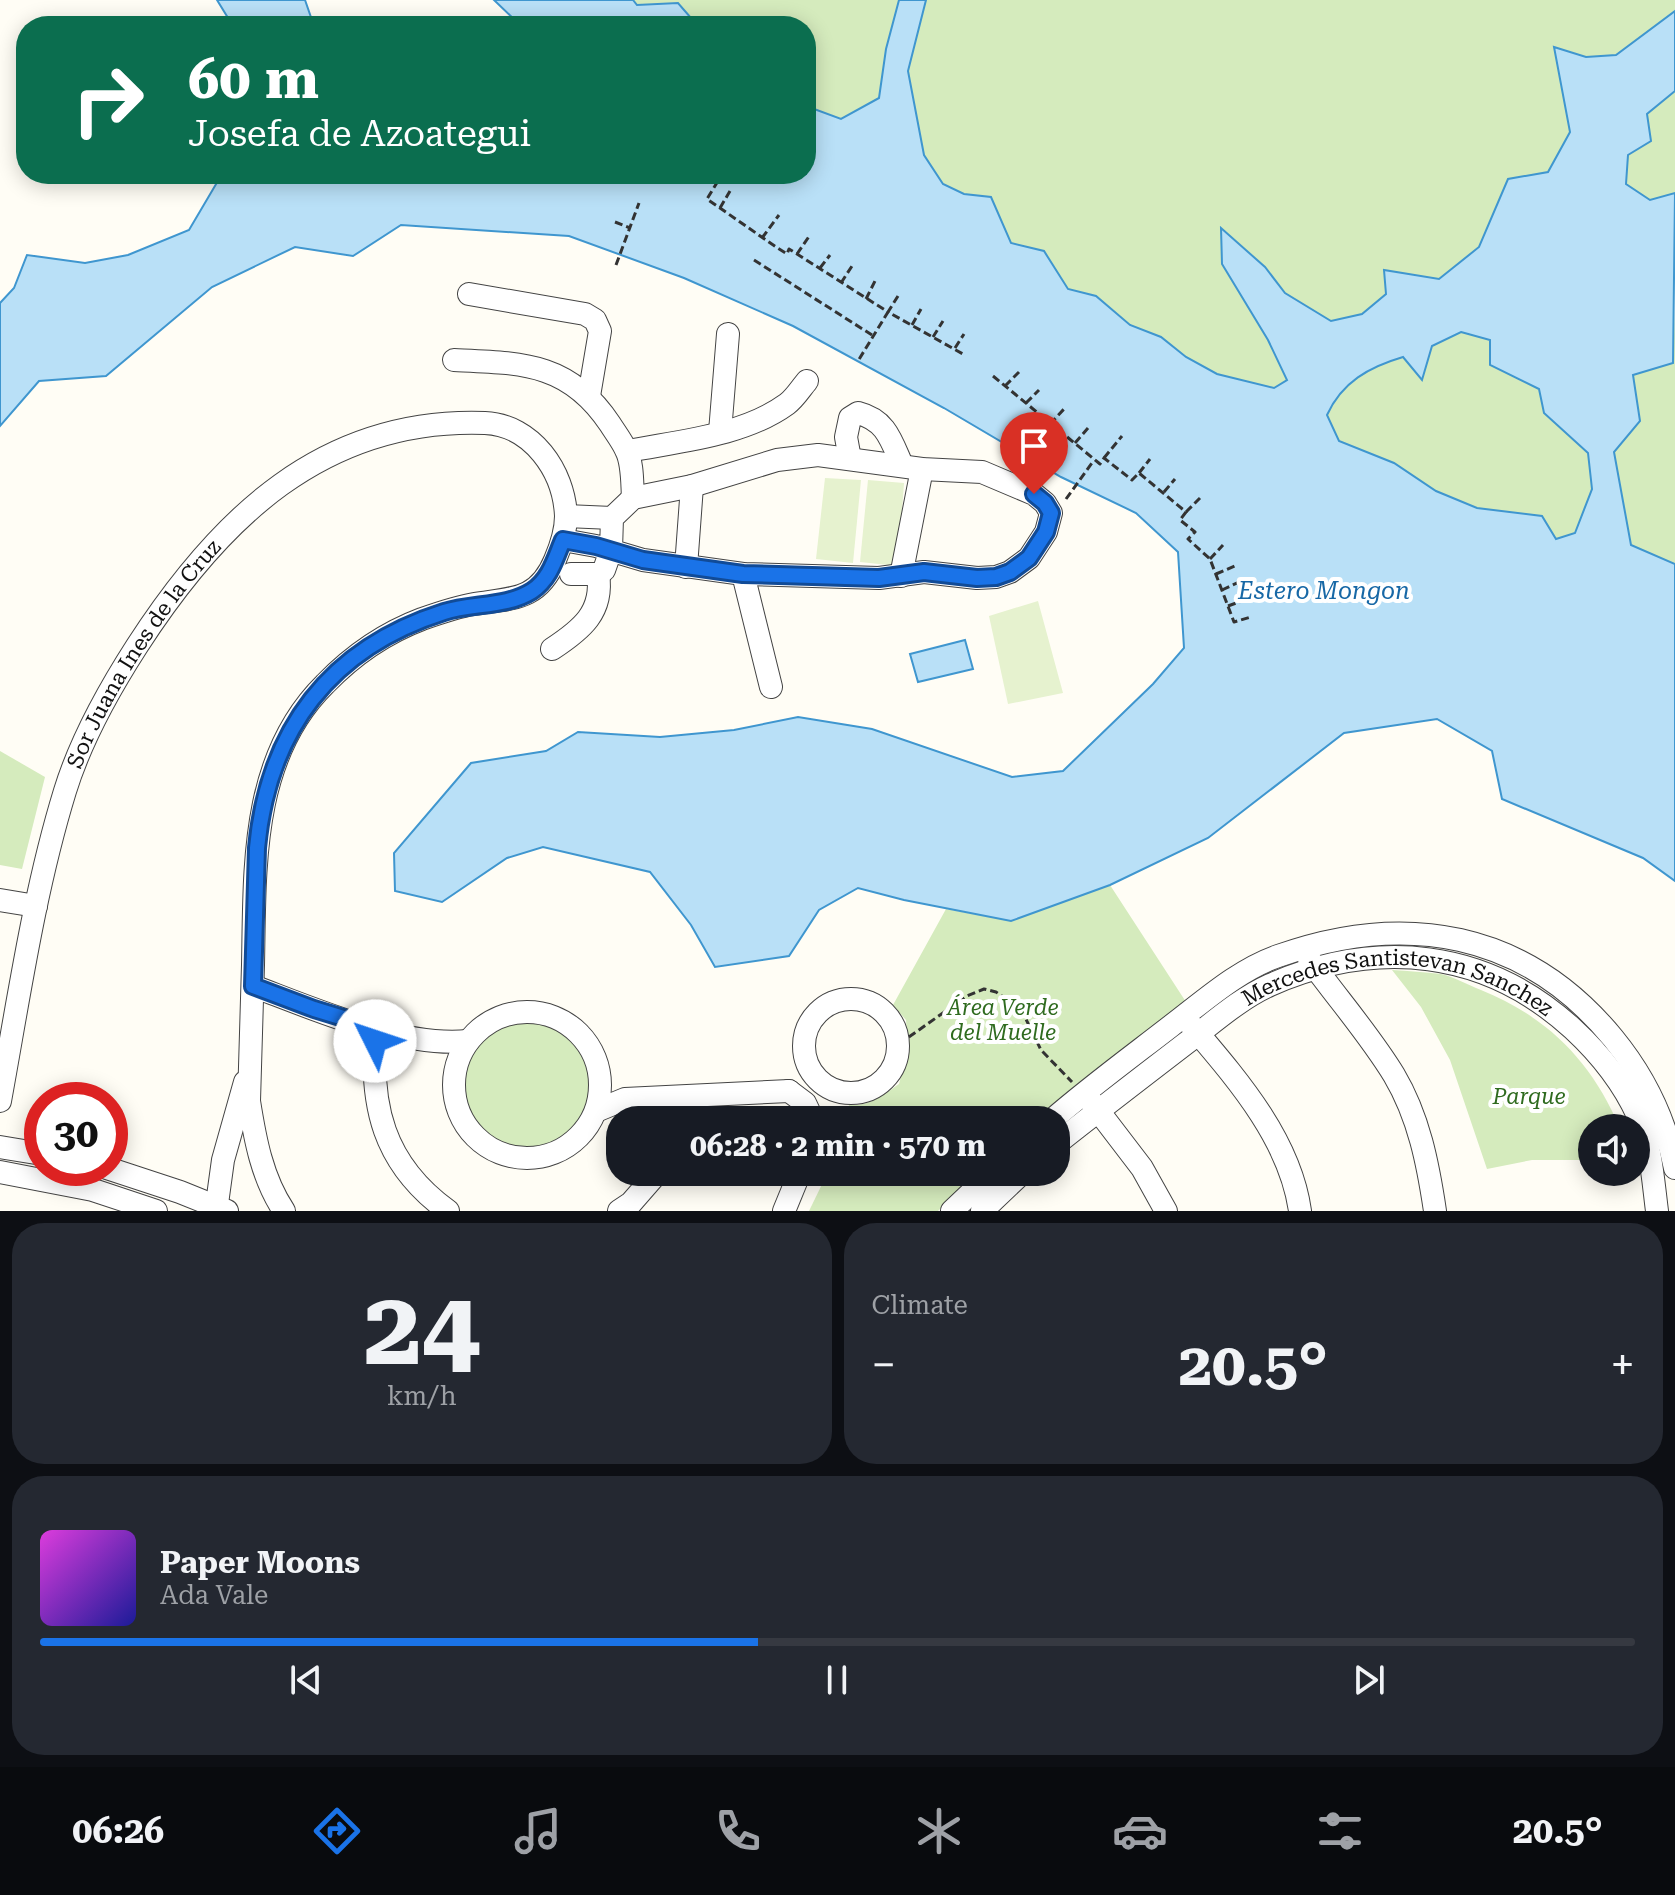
<!DOCTYPE html>
<meta charset="utf-8">
<style>
body{margin:0;font-family:"Roboto Serif",serif;background:#242831;color:#f1f3f6;height:100vh;display:flex;flex-direction:column;font-size:30px;white-space:nowrap}
*{box-sizing:border-box;margin:0}
p{font-size:26px;color:#9ea1a6}
.icon{flex:none;width:44px;height:44px;fill:none;stroke:currentColor;stroke-width:2;stroke-linecap:round;stroke-linejoin:round}
.map{position:relative;height:1211px;overflow:hidden}
.side{display:flex;flex-direction:column;gap:12px;padding:12px;background:#0d0f14;flex:1}
.side>*{flex:none}
.top-card{position:absolute;left:16px;top:16px;width:800px;height:168px;border-radius:32px;box-shadow:0 4px 20px #0003;background:#0b6e4f;color:#fff;overflow:hidden}
.fabs{position:absolute;left:1578px;top:1114px;display:grid;gap:16px}
.fabs a{display:grid;place-items:center;width:72px;height:72px;border-radius:50%;background:#171b24;box-shadow:0 4px 20px #0003;font-size:40px}
.speed{position:absolute;left:24px;top:1082px;display:flex;gap:16px;font-size:40px;font-weight:700;text-align:center}
.speed>*{display:grid;place-content:center;width:104px;height:104px;border-radius:50%;background:#171b24;box-shadow:0 4px 20px #0003;line-height:1}
.speed .limit{border:12px solid #d22;background:#fff;color:#111}
.pin{position:absolute;display:grid;place-items:center;width:68px;height:68px;color:#fff;margin:-82px -34px;border-radius:50% 50% 50% 0;rotate:-45deg;box-shadow:0 0 8px #0007}
.pin .icon{rotate:45deg}
.me{position:absolute;width:88px;margin:-44px;rotate:311deg;stroke-linejoin:round;filter:drop-shadow(0 0 6px #0008)}
.turn{display:flex;align-items:center;gap:28px;height:168px;padding:0 40px;font-size:36px}
.turn .icon{width:104px;height:104px;stroke-width:2.5}
.turn b{display:block;font-size:56px;line-height:68px}
.big{font-size:60px;font-weight:700;line-height:1.1}
.side .widget{flex:1;display:flex;flex-direction:column;justify-content:center;gap:12px;min-width:0;padding:0 28px;border-radius:32px;background:#242831}
.side .dial{align-items:center;gap:0}
.dial b{font-size:104px;line-height:1}
.song{display:flex;align-items:center;gap:24px}
.cover{width:96px;height:96px;border-radius:12px;background:linear-gradient(135deg,hsl(300 70% 55%),hsl(240 70% 35%))}
.played{height:8px;border-radius:4px;background:linear-gradient(90deg,#1a73e8 45%,#363941 45%)}
.keys{display:flex;justify-content:space-around;direction:ltr}
.heat{display:flex;justify-content:space-between;align-items:center;font-size:44px;direction:ltr}
.side .tiles{flex:1;display:grid;gap:12px;grid-template-columns:1fr 1fr}
.widget:last-child{grid-column:span 2}
.trip{position:absolute;left:606px;top:1106px;width:464px;height:80px;border-radius:32px;background:#171b24;box-shadow:0 4px 20px #0003;font-weight:700;line-height:80px;text-align:center}
.dock{display:flex;height:128px;justify-content:space-around;align-items:center;background:#090b0e;color:#9ea1a6}
.dock .icon{width:56px;height:56px}
.dock .current{color:#1a73e8}
.dock b{font-size:36px;color:#f1f3f6}
.map>svg:first-child{display:block}
.green{fill:#d5ebbd}
.pitch{fill:#e6f2cf}
.water{fill:#b9e0f7;stroke:#3f96cf;stroke-width:2;fill-rule:evenodd}
.lines{fill:none;stroke-linecap:round;stroke-linejoin:round}
.minor-casing{stroke:#444;stroke-width:24}
.path{stroke:#333;stroke-width:3;stroke-dasharray:8 4;stroke-linecap:butt}
.minor{stroke:#fff;stroke-width:22}
.route-casing{stroke:#114b97;stroke-width:20}
.route{stroke:#1a73e8;stroke-width:14}
.labels{text-anchor:middle;dominant-baseline:central;stroke-width:8;stroke-linejoin:round;paint-order:stroke}
.street-label{font-size:22px;fill:#111;stroke:#fff}
.park-label{font-size:22px;font-style:italic;fill:#2f6b1f;stroke:#fff}
.water-label{font-size:24px;font-style:italic;fill:#1768a6;stroke:#fff}
</style>
<div class="map">
<svg width="1675" height="1211" viewBox="0 0 1675 1211">
<rect width="100%" height="100%" fill="#fffdf5"/>
<!-- green -->
<g class="green">
<path d="M633,0H899L886,49L879,98L841,119L806,106V26H698L678,3L637,5Z"/>
<path d="M926,0H1675V11L1616,55L1586,57L1555,48L1570,132L1548,172L1508,180L1479,247L1439,279L1384,270L1386,294L1362,314L1331,321L1285,293L1265,267L1222,229L1287,380L1274,388L1217,374L1186,357L1161,337L1130,325L1096,296L1068,289L1044,251L1011,243L991,197L964,194L943,184L924,155L908,71Z"/>
<path d="M1675,91V193L1650,200L1626,184L1628,155L1651,141L1647,114Z"/>
<path d="M1675,310V564L1631,546L1614,452L1640,421L1632,375L1673,363Z"/>
<path d="M1461,332L1491,340L1490,365L1539,389L1544,413L1588,453L1592,489L1575,533L1556,539L1542,516L1477,508L1436,491L1394,463L1339,442L1327,415C1331,408 1333,398 1339,393C1370,359 1421,352 1461,332Z"/>
<path d="M0,751L45,777L22,869L0,865Z"/>
<path d="M1110,885L1186,1002L1072,1088L1036,1120H845L849,1105C870,1106 882,1096 899,1084L908,1049L906,1020L893,1005L946,909L1011,921Z"/>
<path d="M1392,970C1408,971 1425,972 1441,974C1454,977 1468,985 1481,990C1549,1018 1591,1061 1620,1128H1592V1160H1532L1487,1169L1450,1060L1421,1007Z"/>
<circle cx="527" cy="1085" r="73"/>
<path d="M828,1172H978L938,1211H809Z"/>
</g>
<!-- pitch -->
<g class="pitch">
<path d="M825,478L861,480L853,563L816,559Z"/>
<path d="M868,480L904,483L898,566L860,562Z"/>
<path d="M1038,601L1063,693L1008,704L989,616Z"/>
</g>
<!-- water -->
<g class="water">
<path d="M217,0H305L314,26H233Z"/>
<path d="M494,0H633L637,5L678,3L698,26H521Z"/>
<path d="M899,0H926L908,71L924,155L943,184L964,194L991,197L1011,243L1044,251L1068,289L1096,296L1130,325L1161,337L1186,357L1217,374L1274,388L1287,380L1268,340L1222,264L1221,228L1265,267L1285,293L1331,321L1362,314L1386,294L1384,270L1439,279L1479,247L1508,179L1548,172L1570,132L1554,47L1586,57L1616,55L1675,11V91L1647,114L1651,141L1628,155L1626,184L1650,200L1675,193L1673,363L1633,375L1640,421L1614,452L1631,545L1675,564V881L1643,858L1502,799L1492,751L1437,719L1344,733L1208,838L1110,885L1011,921L904,900L858,888L819,910L789,956L715,967L691,925L650,872L543,847L507,858L442,902L395,891L394,853L471,763L546,751L578,732L660,737L734,730L798,717L872,729L1012,777L1063,771L1153,684L1184,648L1178,552L1136,513L1061,477L944,408L793,326L684,278L569,236L401,225L353,256L295,247L212,287L106,376L39,381L0,426V303L14,288L27,255L85,263L128,255L189,230L222,174H806V106L841,119L879,98L886,49ZM1461,332L1490,340V365L1539,389L1544,413L1588,453L1592,489L1575,533L1556,539L1542,516L1477,508L1436,491L1394,463L1339,441L1327,415C1342,382 1369,367 1403,357L1422,380L1432,346Z"/>
<path d="M965,640L973,669L918,682L910,654Z"/>
</g>
<g class="lines">
<defs>
<g id="minor">
<path d="M469,294L585,314L595,320L600,331L589,396"/>
<path d="M454,360C521,363 569,362 610,424C615,432 622,441 626,450C633,463 632,483 633,498"/>
<path d="M720,432L728,334"/>
<path d="M628,451C679,441 743,436 787,404C795,398 801,388 807,381"/>
<path d="M850,459L846,437L850,418L858,413C886,420 891,440 902,465"/>
<path d="M566,516L612,518"/>
<path d="M563,540L596,546L643,560L743,574L879,578L924,572L977,578L996,577L1010,572L1029,558L1046,532L1051,513L1045,503L1034,494L982,472L922,469L818,455L777,460L692,486L633,498L612,518L611,550L604,570L598,574H571"/>
<path d="M686,567L692,486"/>
<path d="M743,574L771,687"/>
<path d="M901,576L922,469"/>
<path d="M552,649C581,630 604,612 598,574"/>
<path d="M0,900L36,906"/>
<path d="M1309,959C1337,998 1369,1034 1394,1075C1419,1117 1428,1164 1435,1211"/>
<path d="M253,986C314,1009 403,1048 468,1041"/>
<circle cx="851" cy="1046" r="47"/>
<circle cx="527" cy="1085" r="73"/>
<path d="M1191,1025C1236,1078 1290,1139 1300,1211"/>
<path d="M376,1028C369,1105 383,1164 448,1211"/>
<path d="M789,1091L805,1103L813,1120"/>
<path d="M1090,1100L1142,1168L1166,1211"/>
<path id="s1" d="M0,1101C19,997 34,892 65,791C81,739 108,691 137,646C219,519 323,417 485,423C532,425 564,471 566,516C566,532 561,546 555,560C538,601 512,598 474,604C456,607 439,613 422,619C385,633 352,656 325,684C250,758 255,868 253,965C252,1011 250,1056 249,1101C255,1139 262,1178 284,1211"/>
<path d="M596,1111L625,1099L789,1091"/>
<path d="M1052,1120C1090,1087 1131,1057 1171,1026C1204,1001 1238,970 1278,956C1405,911 1525,931 1613,1038C1645,1077 1665,1118 1675,1168"/>
<path id="s2" d="M1056,1144C1099,1110 1142,1077 1185,1044C1213,1023 1239,999 1270,985C1377,938 1486,949 1573,1029C1600,1054 1623,1083 1638,1116C1651,1145 1653,1180 1657,1211"/>
<path d="M0,1147L42,1154"/>
<path d="M107,1168L180,1192L227,1211"/>
<path d="M0,1172L93,1190L156,1211"/>
<path d="M216,1211L223,1160L245,1082"/>
<path d="M619,1211L631,1203L658,1172"/>
<path d="M784,1211L800,1172"/>
<path d="M952,1211L993,1172"/>
<path d="M982,1211L1023,1172"/>
</g>
</defs>
<!-- minor casing -->
<use href="#minor" class="minor-casing"/>
<!-- path -->
<g class="path">
<path d="M718,181L707,199L776,247L787,254L789,249L797,254L888,312L858,361"/>
<path d="M720,208L730,191"/>
<path d="M615,222L630,228"/>
<path d="M762,238L779,215"/>
<path d="M797,254L810,235"/>
<path d="M754,260L872,335"/>
<path d="M616,265L639,203"/>
<path d="M820,268L830,255"/>
<path d="M841,283L852,266"/>
<path d="M898,296L888,312L963,354"/>
<path d="M866,299L876,279"/>
<path d="M912,325L921,309"/>
<path d="M933,337L943,321"/>
<path d="M955,348L964,334"/>
<path d="M993,376L1100,464L1104,458L1132,480L1139,473L1186,512L1180,520L1195,532L1188,539L1210,559L1234,622L1251,617"/>
<path d="M1005,386L1019,372"/>
<path d="M1026,403L1039,390"/>
<path d="M1050,424L1064,409"/>
<path d="M1075,443L1088,428"/>
<path d="M1104,458L1122,436"/>
<path d="M1139,473L1150,459"/>
<path d="M1164,492L1175,479"/>
<path d="M1066,499L1094,460"/>
<path d="M1186,512L1200,498"/>
<path d="M1210,559L1223,545"/>
<path d="M1216,574L1235,566"/>
<path d="M1222,590L1239,582"/>
<path d="M1228,606L1247,599"/>
<path d="M899,1044L967,996L984,989L996,992L1021,1009L1041,1050L1072,1082"/>
</g>
<!-- minor -->
<use href="#minor" class="minor"/>
</g>
<g class="lines">
<defs>
<path id="route" d="M375,1041L376,1028L314,1009L253,986L257,848C268,730 330,648 444,612C472,603 507,607 532,591C550,579 555,559 563,540L596,546L643,560L743,574L879,578L924,572L977,578L996,577L1010,572L1029,558L1046,532L1051,513L1045,503L1034,494"/>
</defs>
<!-- route casing -->
<use href="#route" class="route-casing"/>
<!-- route -->
<use href="#route" class="route"/>
</g>
<g class="labels">
<!-- street labels -->
<g class="street-label">
<text stroke="none"><textPath href="#s1" startOffset="476">Sor Juana Ines de la Cruz</textPath></text>
<text stroke="none"><textPath href="#s2" startOffset="400">Mercedes Santistevan Sanchez</textPath></text>
</g>
<!-- park labels -->
<g class="park-label">
<text x="1003" y="1007">Área Verde<tspan x="1003" dy="25">del Muelle</tspan></text>
<text x="1529" y="1096">Parque</text>
</g>
<!-- water labels -->
<g class="water-label">
<text x="1324" y="591">Estero Mongon</text>
</g>
</g>
</svg>
<div class="fabs">
<a><svg class="icon" aria-label="sound" viewBox="0 0 24 24"><path d="M4 9h4l5-4v14l-5-4H4zM17 9q2 3 0 6"/></svg></a>
</div>
<div class="speed"><div class="limit">30</div></div>
<div class="pin" style="left:1034px;top:494px;background:#d93025"><svg class="icon" aria-label="arrive" viewBox="0 0 24 24"><path d="M6 21V4h12l-3 4 3 4H6"/></svg></div>
<svg class="me" style="left:375px;top:1041px" viewBox="-20 -20 40 40"><circle r="19" fill="#fff"/><path d="M0-13L10 11 0 6-10 11z" fill="#1a73e8"/></svg>
<div class="trip">06:28 · 2 min · 570 m</div>
<div class="top-card">
<div class="turn"><svg class="icon" aria-label="right" viewBox="0 0 24 24"><path d="M7 20v-9h11M14 6l5 5-5 5"/></svg><div><b>60 m</b>Josefa de Azoategui</div></div>
</div>
</div>
<section class="side">
<div class="tiles">
<div class="widget dial"><b>24</b><p>km/h</p></div>
<div class="widget"><p>Climate</p>
<div class="heat"><a>−</a><b class="big">20.5°</b><a>+</a></div>
</div>
<div class="widget">
<div class="song"><i class="cover"></i><div><b>Paper Moons</b><p>Ada Vale</p></div></div>
<div class="played"></div>
<div class="keys"><svg class="icon" aria-label="previous" viewBox="0 0 24 24"><path d="M18 5L8 12l10 7zM5 5v14"/></svg><svg class="icon" aria-label="pause" viewBox="0 0 24 24"><path d="M8 5v14M16 5v14"/></svg><svg class="icon" aria-label="next" viewBox="0 0 24 24"><path d="M6 5l10 7-10 7zM19 5v14"/></svg></div>
</div>
</div>
</section>
<nav class="dock">
<b>06:26</b>
<svg class="icon current" aria-label="directions" viewBox="0 0 24 24"><path d="M12 3l9 9-9 9-9-9zM9 14v-3h6M13 9l2 2-2 2"/></svg>
<svg class="icon" aria-label="music" viewBox="0 0 24 24"><path d="M9 18V5l10-2v13"/><circle cx="6" cy="18" r="3"/><circle cx="16" cy="16" r="3"/></svg>
<svg class="icon" aria-label="phone" viewBox="0 0 24 24"><path d="M5 4h4l2 5-3 2q2 4 5 5l2-3 5 2v4C11 20 4 13 5 4z"/></svg>
<svg class="icon" aria-label="climate" viewBox="0 0 24 24"><path d="M12 3v18M4 7l16 10M4 17L20 7"/></svg>
<svg class="icon" aria-label="car" viewBox="0 0 24 24"><path d="M5 17H2v-5l4-1 3-4h7l3 4 3 1v5h-3M9 17h6M6 11h13"/><circle cx="7" cy="17" r="2"/><circle cx="17" cy="17" r="2"/></svg>
<svg class="icon" aria-label="filters" viewBox="0 0 24 24"><path d="M4 7h16M4 17h16"/><circle cx="9" cy="7" r="2"/><circle cx="15" cy="17" r="2"/></svg>
<b>20.5°</b>
</nav>
